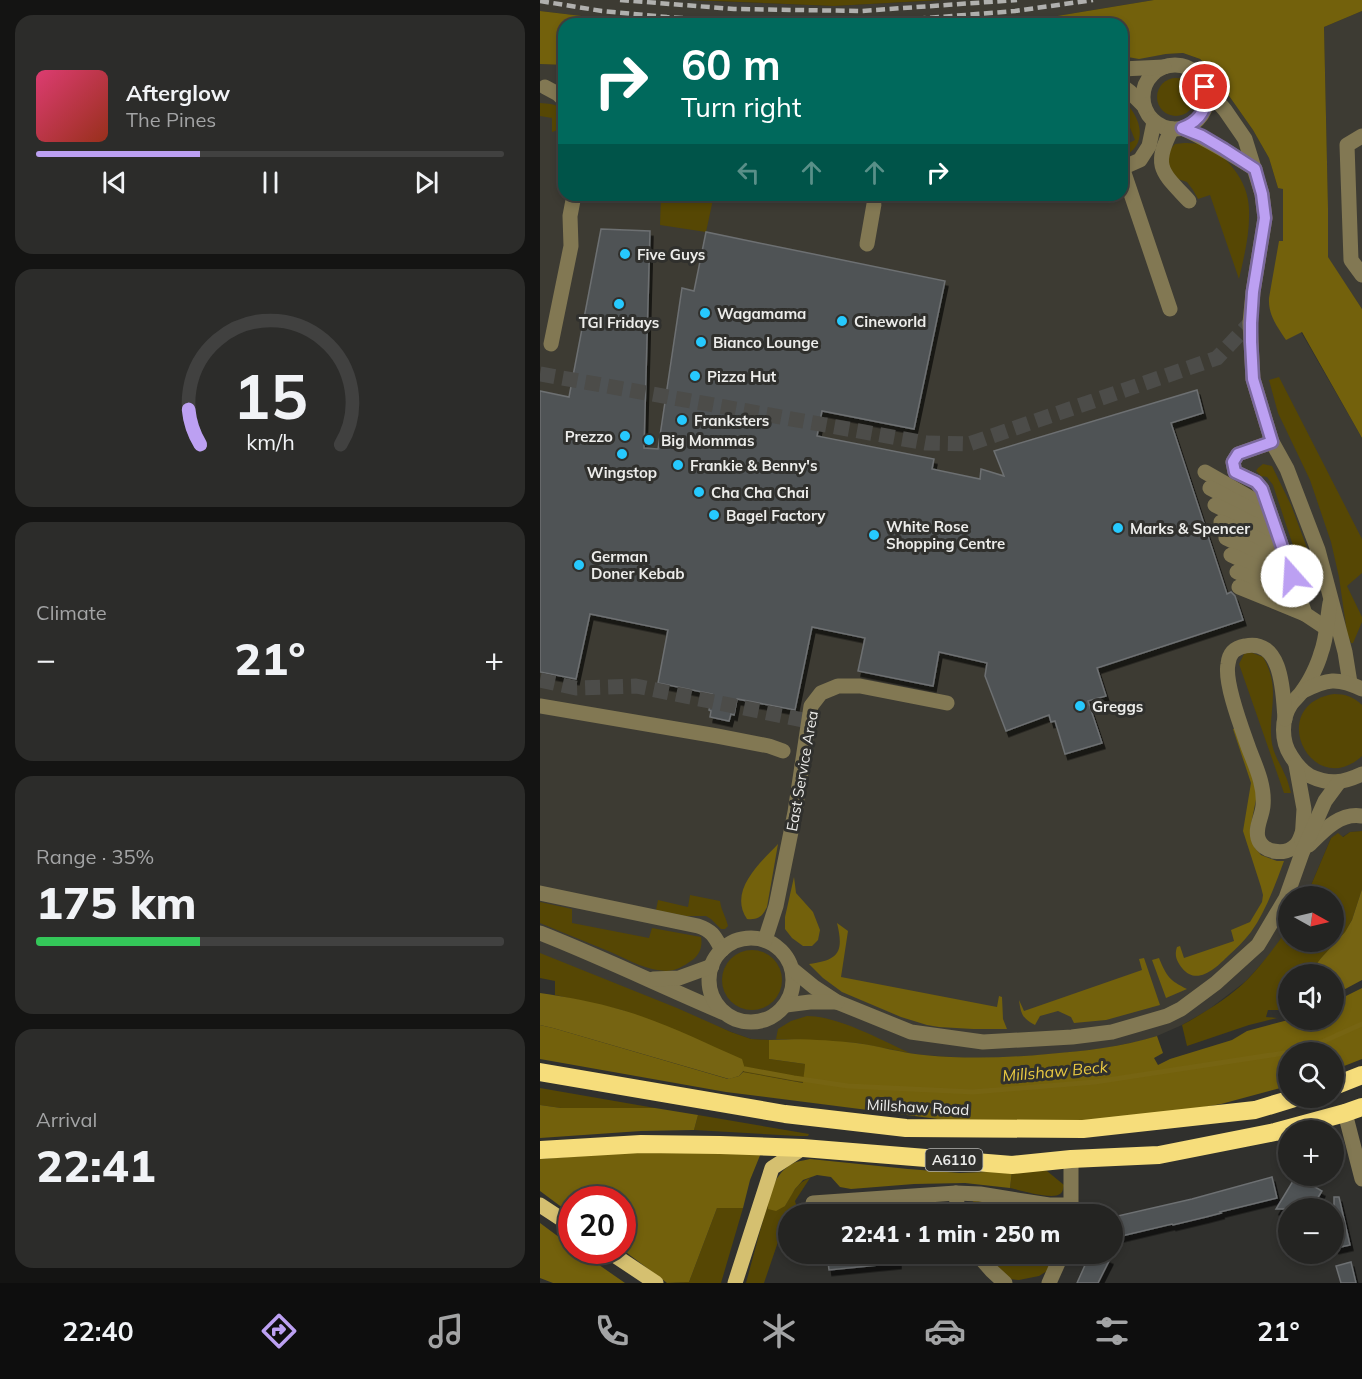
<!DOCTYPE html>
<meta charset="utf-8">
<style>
body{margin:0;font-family:Mulish,sans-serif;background:#2c2c2a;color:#f1f3f6;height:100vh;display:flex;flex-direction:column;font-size:22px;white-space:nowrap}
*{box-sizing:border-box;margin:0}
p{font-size:20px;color:#a3a4a5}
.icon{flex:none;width:33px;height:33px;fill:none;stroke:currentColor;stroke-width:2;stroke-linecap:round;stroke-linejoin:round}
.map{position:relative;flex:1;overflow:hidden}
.side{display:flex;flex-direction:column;gap:15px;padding:15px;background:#141413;width:540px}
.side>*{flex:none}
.top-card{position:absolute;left:18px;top:18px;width:570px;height:183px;border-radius:18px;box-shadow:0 3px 9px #0003,0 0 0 2px #414140;background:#00695c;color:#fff;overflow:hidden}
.needle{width:39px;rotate:98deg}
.tools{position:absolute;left:738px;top:886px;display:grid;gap:12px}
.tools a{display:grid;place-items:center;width:66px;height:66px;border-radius:50%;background:#242422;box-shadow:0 3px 9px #0003,0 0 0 2px #414140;font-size:30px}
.speed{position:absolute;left:18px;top:1186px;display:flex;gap:12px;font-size:30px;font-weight:700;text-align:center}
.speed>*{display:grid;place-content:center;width:78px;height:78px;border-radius:50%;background:#242422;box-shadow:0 3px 9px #0003,0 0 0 2px #414140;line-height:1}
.speed .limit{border:9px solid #d22;background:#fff;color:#111}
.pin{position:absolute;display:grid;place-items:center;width:51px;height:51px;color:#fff;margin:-26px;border:3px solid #fff;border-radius:50%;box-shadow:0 2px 6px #0007}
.me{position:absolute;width:66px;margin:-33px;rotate:341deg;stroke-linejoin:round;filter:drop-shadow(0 0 4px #0008)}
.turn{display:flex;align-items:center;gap:21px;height:126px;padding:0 24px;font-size:27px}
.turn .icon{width:78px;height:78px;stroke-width:2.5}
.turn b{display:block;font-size:42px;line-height:51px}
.lanes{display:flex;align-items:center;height:57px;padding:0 24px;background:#0003;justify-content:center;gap:30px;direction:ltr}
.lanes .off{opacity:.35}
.big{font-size:45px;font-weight:800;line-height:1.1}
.side .card{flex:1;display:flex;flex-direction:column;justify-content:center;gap:9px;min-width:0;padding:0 21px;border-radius:18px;background:#2c2c2a}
.side .dial{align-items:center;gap:0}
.dial svg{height:156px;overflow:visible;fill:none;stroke:#414140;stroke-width:7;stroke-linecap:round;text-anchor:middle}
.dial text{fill:#f1f3f6;stroke:none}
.song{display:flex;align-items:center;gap:18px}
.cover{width:72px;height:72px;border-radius:9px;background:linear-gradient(135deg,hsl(340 70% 55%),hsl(10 70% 35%))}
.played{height:6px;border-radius:3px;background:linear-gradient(90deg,#bca0f2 35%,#414140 35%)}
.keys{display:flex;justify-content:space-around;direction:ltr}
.heat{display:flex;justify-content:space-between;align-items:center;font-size:33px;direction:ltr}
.charge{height:9px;border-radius:4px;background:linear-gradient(90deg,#34c759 35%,#414140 0)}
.trip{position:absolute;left:238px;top:1204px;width:345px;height:60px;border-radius:30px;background:#242422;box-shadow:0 3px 9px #0003,0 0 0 2px #414140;font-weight:800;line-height:60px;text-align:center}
.dock{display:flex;height:96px;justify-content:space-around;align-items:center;background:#0e0e0e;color:#a3a4a5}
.dock .icon{width:42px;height:42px}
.dock .current{color:#bca0f2}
.dock b{font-size:27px;color:#f1f3f6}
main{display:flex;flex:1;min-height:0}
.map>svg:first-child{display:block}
.built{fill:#3d3b33}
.green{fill:#564704}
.forest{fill:#73610c}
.water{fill:#766412}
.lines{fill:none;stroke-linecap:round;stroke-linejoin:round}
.stream{stroke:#766412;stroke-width:5}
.building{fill:#505355;stroke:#6d7072;stroke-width:1.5;filter:url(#shadow)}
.minor-tunnel{stroke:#4c4c49;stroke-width:15;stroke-dasharray:15 8;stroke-linecap:butt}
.minor{stroke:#827853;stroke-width:15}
.major{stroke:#d5c070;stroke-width:15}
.highway{stroke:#f6dd7b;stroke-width:18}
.rail{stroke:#b0b0ae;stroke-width:4.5;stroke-dasharray:9 4.5;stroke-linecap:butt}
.route-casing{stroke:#7a689d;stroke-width:15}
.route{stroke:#bca0f2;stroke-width:10}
.poi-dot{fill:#26c9fe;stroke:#30302d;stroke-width:2}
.labels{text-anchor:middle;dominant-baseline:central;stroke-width:6;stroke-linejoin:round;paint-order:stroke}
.shield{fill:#30302d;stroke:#b4b4b1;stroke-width:1.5}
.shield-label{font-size:14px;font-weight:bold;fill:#ececea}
.poi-label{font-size:15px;font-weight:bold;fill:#ececea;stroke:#30302d;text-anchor:start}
.street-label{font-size:15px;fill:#ececea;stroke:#30302d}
.water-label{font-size:16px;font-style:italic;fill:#e9c941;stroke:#30302d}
</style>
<main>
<section class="side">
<div class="card">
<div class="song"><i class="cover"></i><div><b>Afterglow</b><p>The Pines</p></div></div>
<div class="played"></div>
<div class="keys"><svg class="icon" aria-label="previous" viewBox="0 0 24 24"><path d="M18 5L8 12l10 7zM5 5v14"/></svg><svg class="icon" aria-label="pause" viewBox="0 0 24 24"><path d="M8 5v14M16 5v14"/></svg><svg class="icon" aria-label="next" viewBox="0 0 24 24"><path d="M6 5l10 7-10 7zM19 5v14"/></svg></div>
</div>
<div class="card dial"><svg viewBox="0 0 100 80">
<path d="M14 69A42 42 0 1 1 86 69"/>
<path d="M14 69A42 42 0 0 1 8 51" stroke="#bca0f2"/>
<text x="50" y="56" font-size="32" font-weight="700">15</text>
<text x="50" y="72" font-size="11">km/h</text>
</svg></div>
<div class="card"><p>Climate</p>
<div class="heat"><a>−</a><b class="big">21°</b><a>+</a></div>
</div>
<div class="card"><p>Range · 35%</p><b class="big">175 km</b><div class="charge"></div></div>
<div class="card"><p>Arrival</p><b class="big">22:41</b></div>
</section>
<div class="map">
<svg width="822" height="1283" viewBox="0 0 822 1283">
<defs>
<filter id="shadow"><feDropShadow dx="3" dy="5.5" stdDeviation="0" flood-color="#0009"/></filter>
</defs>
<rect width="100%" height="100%" fill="#30302d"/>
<!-- built -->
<g class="built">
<path d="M0,0H149L293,6L402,0H614L511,17L429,24H109L0,11Z"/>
<path d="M822,11V309L788,258V208L784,27Z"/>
<path d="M643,53L660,59L673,71L680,83L713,130L729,158L738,188H743V242L739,241L761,332L822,438V831L810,832L802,837L791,838L766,897H748V928L734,950L706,981L668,1010L642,1025L617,1036L601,1041L565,1048L525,1053L466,1058H427L383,1055L246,1039L229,1040L211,1039L191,1032L0,954V64L24,65V195H582V56L599,58L626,54Z"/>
</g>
<!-- green -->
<g class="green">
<path d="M149,0H402L294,6Z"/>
<circle cx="636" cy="97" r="19"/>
<path d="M582,100C599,113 610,142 586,155L583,146L595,140L582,108Z"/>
<path d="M0,103C16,104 25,105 23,124L18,130L12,132V118L0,116Z"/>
<path d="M644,143C648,143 654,143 658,144C686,152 709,181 709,210C710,233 704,257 699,279L670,195L658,199L653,190L647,182L638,179L632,172L627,162L628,152L635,144Z"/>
<path d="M121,195H174L166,232L120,225Z"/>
<path d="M739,377L822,539V573L807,586L822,617V622L813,643H811L807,633L799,577L791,542L770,480L738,413L729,380Z"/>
<path d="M723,464L732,466L751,505L770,556L774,593L769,594L733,485L727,477L721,476L716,471L718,468Z"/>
<path d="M710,652L723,657C742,689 727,712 732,744C734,755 741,765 745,775C748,780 749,787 751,793H744L699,664L704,654Z"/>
<path d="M794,694C805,694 814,697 822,705V756C772,802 724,705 794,694Z"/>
<path d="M822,831V889L812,920L805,932L782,957L778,963L774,975H748V1005L738,1010H728L726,1017L737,1018L709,1025L647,1046L642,1025C664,1013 690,997 708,979C723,963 736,946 748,928V942H794V897H766L791,838L798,833L803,837L810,832Z"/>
<path d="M150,895L180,901C181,910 186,917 188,926L185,929H181L171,919L166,916H146L116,910L118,900L148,907Z"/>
<path d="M0,902L32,909V923L109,938L112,928L161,937C163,947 159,956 151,961C144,966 135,971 126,971C107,970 90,961 73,953C49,943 24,933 0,923Z"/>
<circle cx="212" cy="980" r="30"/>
<path d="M0,953L137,1008L191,1032L211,1039L229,1040V1059L265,1064L264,1083L203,1072L205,1069L82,1010L15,995V981L0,978Z"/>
<path d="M267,1016C298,1016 341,1040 370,1053L317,1043L246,1039H236L238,1029L251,1021Z"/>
<path d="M0,1088L115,1108H21L0,1105Z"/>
<path d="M158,1115L269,1134L268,1136H258L154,1130Z"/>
<path d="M472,1171H507L524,1185C523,1189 523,1192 520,1194C512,1200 480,1190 470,1188Z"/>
<path d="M270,1178L255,1201L259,1215H249V1231L241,1233L224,1283H206L229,1198L245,1206C251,1195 257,1182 270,1178Z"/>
<path d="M435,1200L450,1202L502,1215H426V1207Z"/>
<path d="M177,1208H203L181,1283H127L149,1282Z"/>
<path d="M445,1254H515L507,1271L499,1276L479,1280L470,1279Z"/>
</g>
<!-- forest -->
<g class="forest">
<path d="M614,0H822V11L784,27L788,208V257L822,309V438L762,332L746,340C737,326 728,315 729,298L739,241H743V189L738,188L729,158L713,130L680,83L673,71L660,59L643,53L626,54L599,59L582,56V24H429L511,17Z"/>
<path d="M0,11L109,24H24V65L0,64Z"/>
<path d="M698,728L718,790L710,829L712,841L715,848L721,855L737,861H744C735,885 726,911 711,932C704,941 696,949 688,956C677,967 657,987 642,968C637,961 634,956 637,947L640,946L644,958L694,941L691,930L710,922L722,902L723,895L721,887L703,831L711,783L693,729Z"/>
<path d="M238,844L227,907C222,917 218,920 207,919C188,891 220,863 238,844Z"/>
<path d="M254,877L256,893L273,912L280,930L278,940L272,946H263L252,938L245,929V917Z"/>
<path d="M297,923L308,931L301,977L457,1007L459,996L462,997L463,1019L467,1029H433L399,1027L387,1025L361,1017L302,992L283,978L269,964C299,960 304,952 297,923Z"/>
<path d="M604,958L620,1005L566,1020L534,1023L531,1017L518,1011L500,1016L495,1025C482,1018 481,1014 479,1000L484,1011L602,970L599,959Z"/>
<path d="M619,958C627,977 629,980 647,989L626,998L612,960Z"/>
<path d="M822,988V1059L794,1070V1053H748V1086L681,1104L643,1111L557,1120L491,1121L406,1120L186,1092L0,1059V1025L13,1028L188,1079L199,1076L203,1072L263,1083L265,1064L229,1059V1040C257,1038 289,1040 316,1043C339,1046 361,1053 384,1055C426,1059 466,1058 508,1054C544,1051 582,1047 617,1036L623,1053L614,1058L618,1065L630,1059L692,1040L707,1031L748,1020H794V1002Z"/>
<path d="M0,1105L21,1108H115L158,1115L154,1130L101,1131L0,1138Z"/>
<path d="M108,1151L221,1153L210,1180L203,1208H177L149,1282L127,1283L83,1250L82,1200H32L31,1214L0,1191V1159Z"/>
<path d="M270,1159L368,1169L420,1173L472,1171L470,1188L425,1183L374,1184L311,1189L300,1187L291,1177L277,1175L263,1180L255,1189L245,1206L236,1211L228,1209C229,1190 237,1170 256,1162C260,1161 266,1160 270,1159Z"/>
<path d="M0,1223L31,1246L32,1251H39L85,1283H13L0,1278Z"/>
</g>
<!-- water -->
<g class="water">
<path d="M822,889V980L794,995V975H774L778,962L782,957L805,932L812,920Z"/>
<path d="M0,993C27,997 55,1002 82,1010C123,1022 163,1042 202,1059L205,1069L199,1076L189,1079L13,1028L0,1025Z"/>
</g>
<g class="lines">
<!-- stream -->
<path class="stream" d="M205,1069L254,1078L308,1086L433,1092L555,1082L764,1050L822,1024"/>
</g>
<!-- building -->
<g class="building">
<path d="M61,229L110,231L104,448L118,449L142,288L154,291L166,232L405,281L374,429L282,411L277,436L394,459L392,469L440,479L441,469L464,476L454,451L657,390L663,413L631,423L687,594L691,592L695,596L703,620L557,668L566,696L548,701L562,743L525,754L515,721L511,722L509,715L466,731L445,676L447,663L399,652L393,686L318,671L325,638L272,627L255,710L197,699L194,715L191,714L189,721L170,717L171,711L169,710L172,694L118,683L128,630L50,614L36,679L0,672V391L29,397Z"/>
<path d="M756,1176L782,1191L771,1209H736Z"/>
<path d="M732,1177L737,1198L680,1212L681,1213L666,1217L633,1225L632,1224L573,1238V1217L652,1199Z"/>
<path d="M794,1197H799L810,1245L796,1248L794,1239Z"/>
<path d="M287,1254H358V1263L289,1270Z"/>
<path d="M550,1254H559L570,1259L558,1283H537Z"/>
<path d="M811,1262L816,1283H801L796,1266Z"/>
</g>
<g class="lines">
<!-- minor-tunnel -->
<g class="minor-tunnel">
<path d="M0,374L386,443L429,444L677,358L710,323"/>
<path d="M0,680L36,688L96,686L268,721"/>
</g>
<!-- minor -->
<g class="minor">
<circle cx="635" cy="97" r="32"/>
<path d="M582,69L624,67"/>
<path d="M582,86L590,92L604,106"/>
<path d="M5,87L18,94L24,100"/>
<path d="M665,87L685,110L705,139L722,194L725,218L713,292L710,323L713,379L732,442L747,469L778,550L805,652L810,683"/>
<path d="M642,128C668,139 691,154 715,169"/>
<path d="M632,129C612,167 622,172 649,201"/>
<path d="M822,136L807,145L811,260L822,275"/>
<path d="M582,167L630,309"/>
<path d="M582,168L600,160L609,146L614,122"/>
<path d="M327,244L334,204"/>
<path d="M11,344L31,246L30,216L34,195"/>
<path d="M732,442L698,454L693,462L695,472L716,482L722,489L765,614L786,628"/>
<path d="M665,472L728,508"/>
<path d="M670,488L723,516"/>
<path d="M675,505L737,536"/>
<path d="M681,522L743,551"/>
<path d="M686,538L748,567"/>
<path d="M691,555L754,584"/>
<path d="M697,572L760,600"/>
<path d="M699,587L765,614"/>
<path d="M790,603C787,619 787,638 781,653C778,664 770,681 763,690C760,695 755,699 751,704C741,719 741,741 751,756C756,764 761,771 770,776C789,785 803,783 822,774"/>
<path d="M763,691C787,679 797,677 822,689"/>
<path d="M0,706L177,736L229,746L243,751"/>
<path d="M745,719C743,694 743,638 705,646C694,648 689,654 688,664C684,683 702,729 709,749C716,767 725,786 723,806C722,817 715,827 718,838C722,853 746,856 756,845C759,842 761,836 762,833"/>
<path d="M756,765L764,809L762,841"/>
<path d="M769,845C783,831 800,812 822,816"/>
<path d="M0,893L158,926C173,931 175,937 182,950"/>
<path d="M0,933C61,957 121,986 182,1012"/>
<circle cx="211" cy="980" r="42"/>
<path d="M225,940L236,906L255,812L271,706L281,693L298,686H320L407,703"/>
<path d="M252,969L274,987L297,1002L371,1032L443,1042L532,1037L572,1032L627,1016L641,1009L676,983L718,945L746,898L762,853L785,801L799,782"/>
<path d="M113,979L139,978L172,966"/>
<path d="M246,1005L270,1002H297"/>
<path d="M805,1113L822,1179"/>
<path d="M416,1193L418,1215"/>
<path d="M273,1203L416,1193L440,1194L509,1205H531"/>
<path d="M531,1213V1159"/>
<path d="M437,1254L452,1271L465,1283"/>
<path d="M509,1283L522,1254"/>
</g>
<!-- major -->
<g class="major">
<path d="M0,1205L32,1226"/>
<path d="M68,1251L116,1283"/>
<path d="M195,1283L232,1168L263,1148"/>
</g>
<!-- highway -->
<g class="highway">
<path d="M0,1072L245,1114L366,1128L543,1129L715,1110L755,1098"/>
<path d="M794,1086L822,1075"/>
<path d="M0,1150L101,1144L180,1145L263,1148L472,1165L531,1159L619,1155L735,1132L805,1113L822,1107"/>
</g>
<!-- rail -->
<g class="rail">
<path d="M80,0L194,9L321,11L477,0"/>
<path d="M0,1L62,11L127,17L192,21L323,23L475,11L553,0"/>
</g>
</g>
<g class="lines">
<defs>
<path id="route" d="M665,87C669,107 661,121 642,128L662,136L684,149L715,169L722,194L725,218L713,292L711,323V342L713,379L732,442L698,454L693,462L695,472L716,482L722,489L752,576"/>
</defs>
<!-- route casing -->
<use href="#route" class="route-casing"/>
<!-- route -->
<use href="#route" class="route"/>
</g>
<!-- markers -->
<g class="poi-dot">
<circle cx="85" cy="254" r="6"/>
<circle cx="79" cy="304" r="6"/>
<circle cx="165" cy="313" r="6"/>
<circle cx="302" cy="321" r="6"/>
<circle cx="161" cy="342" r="6"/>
<circle cx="155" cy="376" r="6"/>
<circle cx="142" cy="420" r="6"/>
<circle cx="85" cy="436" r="6"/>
<circle cx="109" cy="440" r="6"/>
<circle cx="82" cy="454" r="6"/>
<circle cx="138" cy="465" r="6"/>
<circle cx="159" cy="492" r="6"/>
<circle cx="174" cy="515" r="6"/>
<circle cx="578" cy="528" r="6"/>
<circle cx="334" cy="535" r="6"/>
<circle cx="39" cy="565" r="6"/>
<circle cx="540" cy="706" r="6"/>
</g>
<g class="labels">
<!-- shield labels -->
<rect class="shield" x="385.5" y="1149" width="57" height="22" rx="4.5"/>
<g class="shield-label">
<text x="414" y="1160">A6110</text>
</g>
<!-- poi labels -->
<g class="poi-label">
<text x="97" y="254">Five Guys</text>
<text x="177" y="313">Wagamama</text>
<text x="314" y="321">Cineworld</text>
<text x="79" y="322" text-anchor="middle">TGI Fridays</text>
<text x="173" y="342">Bianco Lounge</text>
<text x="167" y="376">Pizza Hut</text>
<text x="154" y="420">Franksters</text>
<text x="73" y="436" text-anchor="end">Prezzo</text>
<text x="121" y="440">Big Mommas</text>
<text x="150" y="465">Frankie &amp; Benny's</text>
<text x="82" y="472" text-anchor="middle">Wingstop</text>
<text x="171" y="492">Cha Cha Chai</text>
<text x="186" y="515">Bagel Factory</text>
<text x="346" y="526">White Rose<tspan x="346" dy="17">Shopping Centre</tspan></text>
<text x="590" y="528">Marks &amp; Spencer</text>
<text x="51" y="556">German<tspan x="51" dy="17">Doner Kebab</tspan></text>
<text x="552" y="706">Greggs</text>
</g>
<!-- street labels -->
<g class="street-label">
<text transform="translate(262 771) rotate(-80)">East Service Area</text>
<text transform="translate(378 1107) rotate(3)">Millshaw Road</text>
</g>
<!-- water labels -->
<g class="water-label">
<text transform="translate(515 1071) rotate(-5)">Millshaw Beck</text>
</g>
</g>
</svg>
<div class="tools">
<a><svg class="needle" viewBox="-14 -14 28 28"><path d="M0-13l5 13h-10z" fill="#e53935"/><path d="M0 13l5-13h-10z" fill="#a3a4a5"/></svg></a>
<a><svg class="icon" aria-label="sound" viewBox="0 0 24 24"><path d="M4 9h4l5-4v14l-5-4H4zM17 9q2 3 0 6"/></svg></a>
<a><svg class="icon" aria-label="search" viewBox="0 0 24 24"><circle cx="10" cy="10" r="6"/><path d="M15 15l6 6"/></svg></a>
<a>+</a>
<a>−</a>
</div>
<div class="speed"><div class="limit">20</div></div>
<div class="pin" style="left:665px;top:87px;background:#d93025"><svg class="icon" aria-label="arrive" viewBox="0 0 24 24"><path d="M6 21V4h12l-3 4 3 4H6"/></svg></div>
<svg class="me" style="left:752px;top:576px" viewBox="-20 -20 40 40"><circle r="19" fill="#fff"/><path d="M0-13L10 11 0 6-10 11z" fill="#bca0f2"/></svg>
<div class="trip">22:41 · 1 min · 250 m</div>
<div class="top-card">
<div class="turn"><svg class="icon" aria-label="right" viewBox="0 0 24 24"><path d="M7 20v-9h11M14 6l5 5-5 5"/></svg><div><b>60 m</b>Turn right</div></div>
<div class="lanes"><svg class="icon off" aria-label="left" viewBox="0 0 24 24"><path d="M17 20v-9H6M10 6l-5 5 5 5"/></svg><svg class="icon off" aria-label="ahead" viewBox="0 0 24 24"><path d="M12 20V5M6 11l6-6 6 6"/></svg><svg class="icon off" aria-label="ahead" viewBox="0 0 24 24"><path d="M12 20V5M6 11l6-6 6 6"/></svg><svg class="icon" aria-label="right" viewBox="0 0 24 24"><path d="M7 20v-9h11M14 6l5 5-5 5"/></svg></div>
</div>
</div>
</main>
<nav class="dock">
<b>22:40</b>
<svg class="icon current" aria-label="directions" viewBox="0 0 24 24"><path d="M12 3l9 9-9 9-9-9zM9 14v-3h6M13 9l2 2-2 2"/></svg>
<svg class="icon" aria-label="music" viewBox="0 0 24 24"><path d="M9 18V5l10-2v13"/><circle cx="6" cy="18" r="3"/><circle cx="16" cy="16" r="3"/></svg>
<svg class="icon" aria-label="phone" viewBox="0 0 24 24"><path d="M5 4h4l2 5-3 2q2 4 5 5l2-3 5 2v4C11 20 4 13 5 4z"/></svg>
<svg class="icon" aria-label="climate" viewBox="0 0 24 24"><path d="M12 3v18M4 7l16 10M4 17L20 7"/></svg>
<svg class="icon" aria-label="car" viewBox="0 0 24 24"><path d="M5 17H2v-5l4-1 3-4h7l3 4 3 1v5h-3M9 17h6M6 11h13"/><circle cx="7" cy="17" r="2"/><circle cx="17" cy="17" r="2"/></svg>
<svg class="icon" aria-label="filters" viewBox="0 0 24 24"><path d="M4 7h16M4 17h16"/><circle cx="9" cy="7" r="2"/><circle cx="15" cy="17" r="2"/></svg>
<b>21°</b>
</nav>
